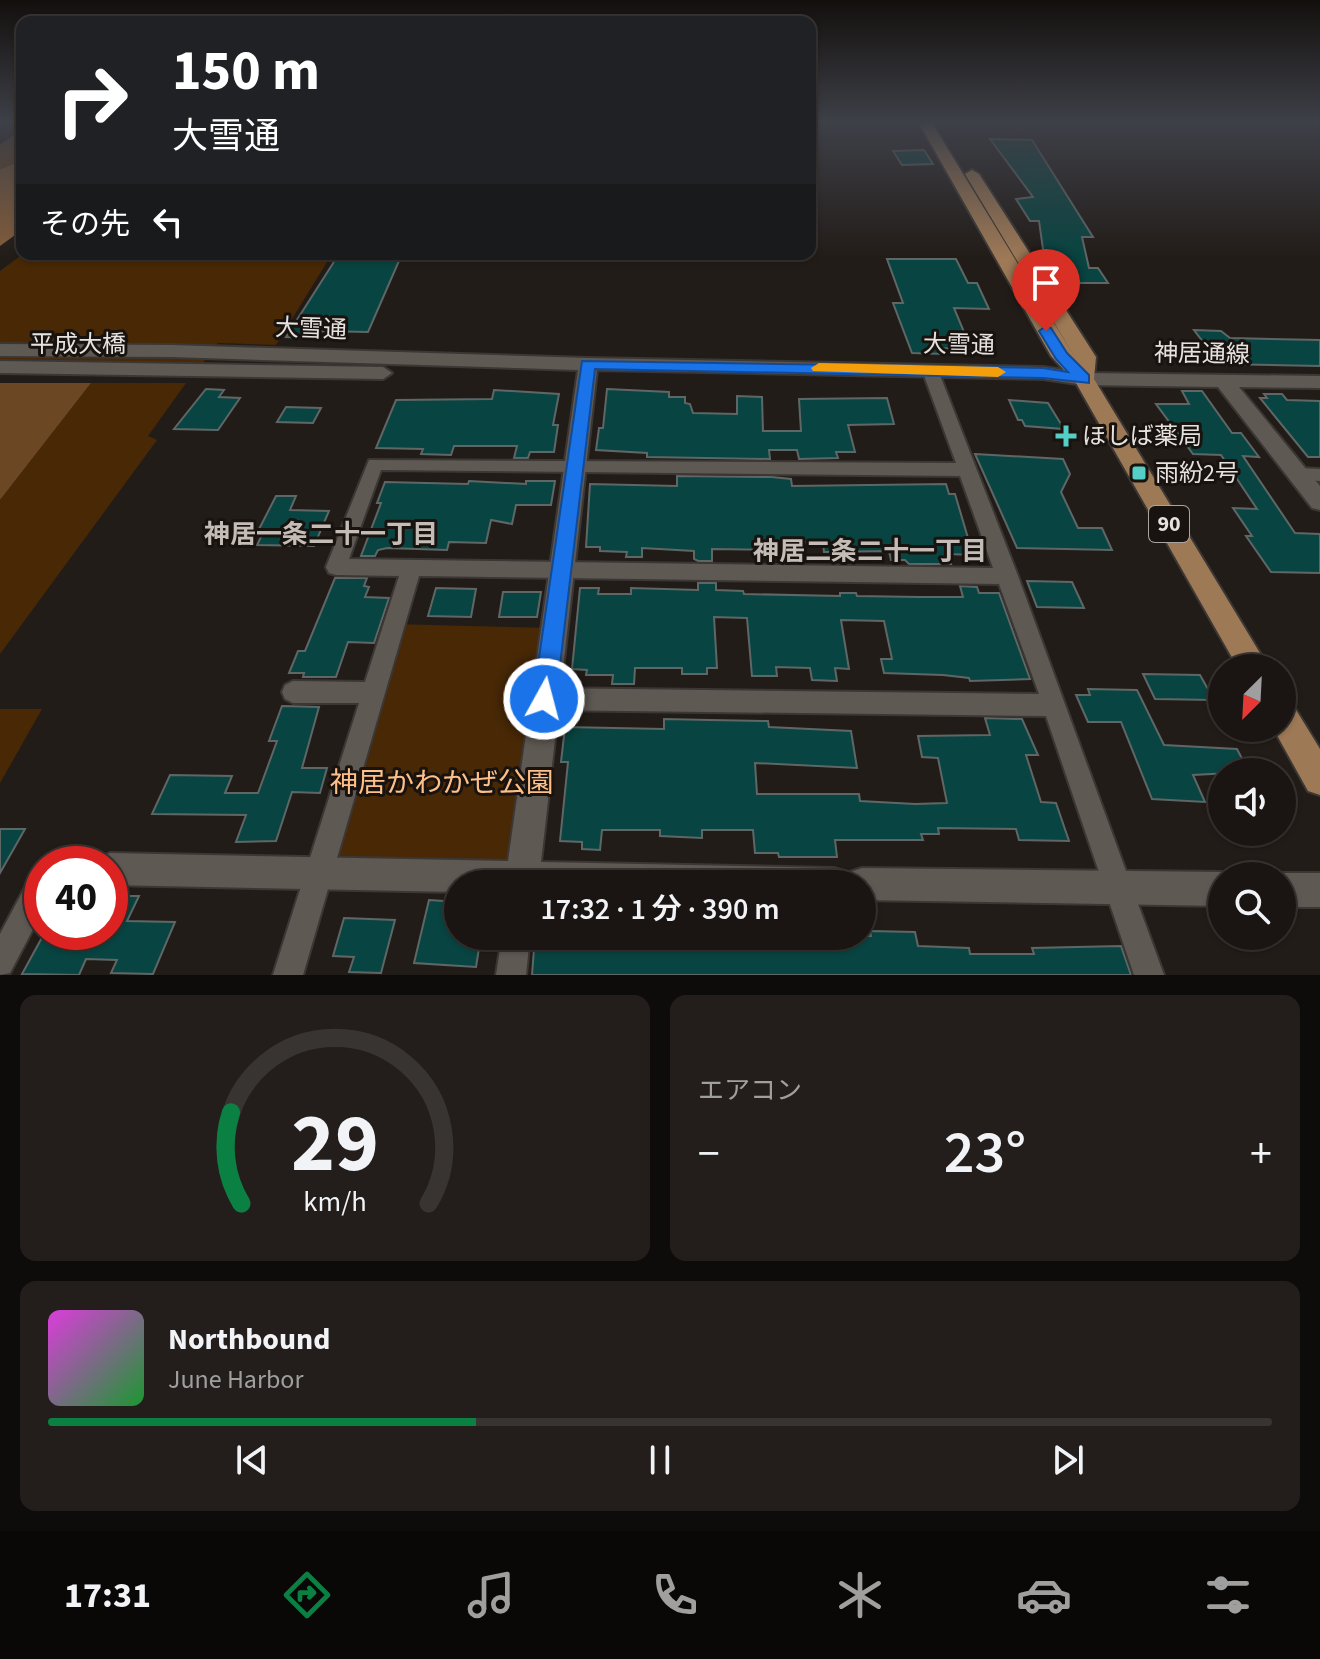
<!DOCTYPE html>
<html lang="ja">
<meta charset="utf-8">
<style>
body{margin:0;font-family:"Source Sans 3","Noto Sans JP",sans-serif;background:#231e1b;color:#f1f3f6;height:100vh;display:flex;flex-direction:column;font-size:30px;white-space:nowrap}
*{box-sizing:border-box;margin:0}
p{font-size:26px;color:#9f9f9f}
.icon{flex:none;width:44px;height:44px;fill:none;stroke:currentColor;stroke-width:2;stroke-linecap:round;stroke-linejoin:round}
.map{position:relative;height:975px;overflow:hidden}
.details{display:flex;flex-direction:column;gap:20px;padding:20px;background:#0e0c0a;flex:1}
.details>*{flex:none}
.top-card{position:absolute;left:16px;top:16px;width:800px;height:244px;border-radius:16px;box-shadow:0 2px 6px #0004,0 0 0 2px #383432;background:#202124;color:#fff;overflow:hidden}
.needle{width:52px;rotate:204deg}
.buttons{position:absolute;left:1208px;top:654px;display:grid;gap:16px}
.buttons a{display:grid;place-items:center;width:88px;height:88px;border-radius:50%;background:#1a1512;box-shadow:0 2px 6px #0004,0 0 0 2px #383432;font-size:40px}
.speed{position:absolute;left:24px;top:846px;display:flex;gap:16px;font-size:40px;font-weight:700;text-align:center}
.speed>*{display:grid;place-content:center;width:104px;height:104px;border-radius:50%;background:#1a1512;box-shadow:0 2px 6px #0004,0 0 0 2px #383432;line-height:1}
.speed .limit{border:12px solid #d22;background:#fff;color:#111}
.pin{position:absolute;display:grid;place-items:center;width:68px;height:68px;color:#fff;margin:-82px -34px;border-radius:50% 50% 50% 0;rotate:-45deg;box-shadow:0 0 8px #0007}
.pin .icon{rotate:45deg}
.me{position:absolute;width:88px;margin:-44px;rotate:7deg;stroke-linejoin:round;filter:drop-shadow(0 0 6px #0008)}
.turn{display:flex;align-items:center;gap:28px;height:168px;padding:0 24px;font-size:36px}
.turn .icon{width:104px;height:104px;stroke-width:2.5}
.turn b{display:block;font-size:56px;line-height:68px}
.then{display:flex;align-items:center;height:76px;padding:0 24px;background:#0003;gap:16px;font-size:30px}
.big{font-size:60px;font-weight:600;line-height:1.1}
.details .tile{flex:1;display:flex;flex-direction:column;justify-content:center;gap:12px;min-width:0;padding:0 28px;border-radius:16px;background:#231e1b}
.details .dial{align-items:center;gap:0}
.dial svg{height:208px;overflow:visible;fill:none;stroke:#383432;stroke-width:7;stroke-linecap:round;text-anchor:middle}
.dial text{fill:#f1f3f6;stroke:none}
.song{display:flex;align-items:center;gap:24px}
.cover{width:96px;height:96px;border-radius:12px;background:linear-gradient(135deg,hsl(300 70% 55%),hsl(130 70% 35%))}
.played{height:8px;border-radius:4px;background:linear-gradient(90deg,#0b8043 35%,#383432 35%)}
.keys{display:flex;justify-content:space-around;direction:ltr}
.heat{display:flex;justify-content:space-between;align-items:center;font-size:44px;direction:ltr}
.details .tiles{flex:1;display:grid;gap:20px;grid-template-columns:1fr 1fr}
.tile:last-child{grid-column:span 2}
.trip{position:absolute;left:444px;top:870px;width:432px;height:80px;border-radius:40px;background:#1a1512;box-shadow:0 2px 6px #0004,0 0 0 2px #383432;font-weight:600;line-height:80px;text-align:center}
.tab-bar{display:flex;height:128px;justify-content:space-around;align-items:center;background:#0a0807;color:#9f9f9f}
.tab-bar .icon{width:56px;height:56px}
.tab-bar .active{color:#0b8043}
.tab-bar b{font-size:36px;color:#f1f3f6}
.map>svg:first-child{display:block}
.green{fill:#482805}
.forest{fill:#6c4724}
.water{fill:#845d3a}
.building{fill:#084441;stroke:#5e6766;stroke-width:2}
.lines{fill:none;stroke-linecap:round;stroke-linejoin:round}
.minor-casing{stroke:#3b3734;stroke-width:4}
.tertiary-casing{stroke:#3b3734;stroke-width:4}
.primary-casing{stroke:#3b3734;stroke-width:4}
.minor{fill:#5f5953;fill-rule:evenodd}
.tertiary{fill:#5f5953;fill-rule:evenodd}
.primary{fill:#9e7956;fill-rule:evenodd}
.route{fill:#1a73e8;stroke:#114b97;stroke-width:2}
.slow{fill:#f59e0b}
.poi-dot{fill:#55cec6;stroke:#18130f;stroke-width:3}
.labels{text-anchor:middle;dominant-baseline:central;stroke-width:6;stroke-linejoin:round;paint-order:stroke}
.shield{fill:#18130f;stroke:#a8a4a1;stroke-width:2}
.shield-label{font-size:22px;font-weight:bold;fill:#e6e2df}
.street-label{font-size:24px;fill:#e6e2df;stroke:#18130f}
.poi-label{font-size:24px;fill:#e6e2df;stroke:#18130f;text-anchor:start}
.neighbourhood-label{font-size:26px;font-weight:bold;fill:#c4bcb6;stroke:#18130f}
.near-park-label{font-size:28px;fill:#febf88;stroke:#18130f}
</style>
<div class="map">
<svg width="1320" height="975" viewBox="0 0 1320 975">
<rect width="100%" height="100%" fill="#221c18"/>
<!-- green -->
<g class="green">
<path d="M23,254H332L276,345L218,343L203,363L0,361V271Z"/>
<path d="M91,383H186L148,436L157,440L0,654V500Z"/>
<path d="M392,624L553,628L522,880L320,871Z"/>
<path d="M0,709H42L0,783Z"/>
</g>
<!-- forest -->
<g class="forest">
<path d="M22,129V161L0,169V145Z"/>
<path d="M0,383H91L0,500Z"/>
</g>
<!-- water -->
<path class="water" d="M22,161V230L0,246V169Z"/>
<!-- building -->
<g class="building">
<path d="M990,139L1032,140L1093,237H1082L1089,268H1098L1108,283H1080L1070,268L1049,269L1045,263L1039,221H1030L1016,199L1033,197Z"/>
<path d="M924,150L933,164L902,165L893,151Z"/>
<path d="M339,254H402L368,332L321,331L317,338L286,337Z"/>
<path d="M887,259H956L968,283H977L989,309L954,308L964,332H952L956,349L943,348L945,354L912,353L893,303H903Z"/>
<path d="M1194,330L1221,331L1230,338L1320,340V366L1220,364Z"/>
<path d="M206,389L224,390L219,397L240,398L218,430L174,429Z"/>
<path d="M607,389L669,392V397H685V403L690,404L693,413L737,414V396L762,397L763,431H801L799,399L887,398L894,424L848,425L855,452H836L838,458L799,459L797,450H769L770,459L647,457V453L596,450L599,428H603Z"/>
<path d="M494,390L559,394L553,425H558L554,452H530L528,458H514L517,446H454L451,455L421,454L423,449L376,448L396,400L492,399Z"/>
<path d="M1182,391H1202L1232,433H1241L1259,457L1243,456L1295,533L1320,534V573L1271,572L1246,536H1252L1233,508L1257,509L1221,455L1193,454L1156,404H1189Z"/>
<path d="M1264,394H1282L1287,400L1320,401V457H1308L1260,398H1267Z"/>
<path d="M1009,400L1048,403L1064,429L1025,426L1022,420H1018Z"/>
<path d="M286,407L321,408L313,423L277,422Z"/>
<path d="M975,454L1063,459L1070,474L1061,492L1078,528H1102L1112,550L1017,548Z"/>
<path d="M677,476L772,477L791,479L792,486L946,484L949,494H955L973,555L948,554L951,564H909L905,560H891L889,551L824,552L823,543L789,542L790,550L712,549V561H698L694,559V551L642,548V557H626L627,552L600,551V547H586L590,484L677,486Z"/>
<path d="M469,481L526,484V481H555L551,505H516L512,524L491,520L486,543L449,542L447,550L387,548L378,550L375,556H361L381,503H377L385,482L468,484Z"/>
<path d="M276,496H296L290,510L329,511L314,546L257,545L262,535H256Z"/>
<path d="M335,578H367L364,586L369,587L365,597L389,598L374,643L348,642L336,677H303L304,673H289L298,651H305Z"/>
<path d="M1027,581L1072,582L1084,608L1037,607Z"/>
<path d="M698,583H716V590L743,591L744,594L840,596V593H856L857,596L919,597H963L960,586L977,587L979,593H999L1030,679L970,681L969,678L943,675L884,673L881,659H892L884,621L841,620L849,669L835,668L837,681L812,680L810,668L776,667L777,676H752L747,618L714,617L717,668H707V674H682V668H635L634,684H612L613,675H586L587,670L572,669L580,588H599L598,594H631V588L698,590Z"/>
<path d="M436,588L476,589L471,617L428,616Z"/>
<path d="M503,592H541L537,617H499Z"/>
<path d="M1143,674L1200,675L1214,700L1155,699Z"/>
<path d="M1088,689L1137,690L1164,745L1237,749L1249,772L1193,775L1205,802L1152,799L1121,722H1088L1076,695H1090Z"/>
<path d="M282,706L319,707L302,768H327L320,793L292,792L276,841L236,842L246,815L152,814L170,775L232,776L225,793H258L277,741H269Z"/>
<path d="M985,718L1022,719L1038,755H1026L1041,802L1056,803L1069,841L1019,840L1016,829L938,828L939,834H921L923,840H835L837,857H779L778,853H755L753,830H702V838L660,836V830H602L600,850L582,849V842L560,841L568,762H561L565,727L664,729V719L710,720L768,721L769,727L851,731L857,768L755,763L757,794H859L860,801L915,804L947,803L938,758L922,757L918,736L990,735Z"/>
<path d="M0,829H25L0,873Z"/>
<path d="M113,896H139L127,921L175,922L153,974L111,973L117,960L86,959L79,975L22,974L45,932H110Z"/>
<path d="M429,900L458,902V936H481L476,967L414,963Z"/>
<path d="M344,918L395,920L381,973L349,972L354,957L333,956Z"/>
<path d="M870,931L915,932L918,946L969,948L970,954H1034L1032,948L1121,946L1131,975H532L535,936H753L815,941V936H871Z"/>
</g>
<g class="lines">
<defs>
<g id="minor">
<path d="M930,365L938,370L1018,576L1164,975H1134L1046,716L544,710L536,707L533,699L536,691L544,688L1039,694L999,584L419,576L303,975H273L359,703H293L285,699L282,692L285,685L293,681L365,682L399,576L336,575L329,573L326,567L369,460L956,463L922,370ZM381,470L960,476L993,568L349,559Z"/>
<path d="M1298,468L1320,469V481L1292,479L1289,474Z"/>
<path d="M42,871V912L10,973L0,975V934L32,874Z"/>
<path d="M502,936H530L526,975H496Z"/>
</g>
<g id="tertiary">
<path d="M0,344L172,345L588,358L1043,367L1084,373L1320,376V388L1239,387L1320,486V510L1312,508L1218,387L1084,385L1043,379L597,370L541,862L834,868L846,872L848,878L850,872L862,868L1222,872L1231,876H1222V906L862,900V884H458V892L110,885V864H96L99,858L110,853L508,861L578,370L172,357L0,356Z"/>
<path d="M0,361L383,367L392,373L383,379L0,373Z"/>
<path d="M1282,873H1320V907H1282V876H1276Z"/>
</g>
<g id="primary">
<path d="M919,123H932L1076,359L965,174L972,170L979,174L1096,357L1094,379L1269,668H1238L1076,383L1051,356Z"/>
<path d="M1282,700L1293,705L1320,749V795L1308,791L1273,728H1282Z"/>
</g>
</defs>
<!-- minor casing -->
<use href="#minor" class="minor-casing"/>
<!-- tertiary casing -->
<use href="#tertiary" class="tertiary-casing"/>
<!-- primary casing -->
<use href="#primary" class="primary-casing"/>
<!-- minor -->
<use href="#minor" class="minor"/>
<!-- tertiary -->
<use href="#tertiary" class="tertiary"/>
<!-- primary -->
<use href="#primary" class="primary"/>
</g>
<!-- sky -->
<linearGradient id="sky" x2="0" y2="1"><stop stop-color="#130f0d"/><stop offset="0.47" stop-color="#3e4048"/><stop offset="1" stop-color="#3e4048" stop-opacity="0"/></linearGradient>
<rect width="1320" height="259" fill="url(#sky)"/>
<!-- route -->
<path class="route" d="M1046,326L1051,328L1067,353L1089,375V383L1043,378L595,369L556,699L552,706L544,709L536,706L533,699L582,361L1043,368L1068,372L1056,359L1039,331Z"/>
<!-- slow -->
<path class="slow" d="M819,363L998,367L1006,372L998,377L813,371L811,368Z"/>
<!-- markers -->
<g class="poi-dot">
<path d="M1062 424h8v8h8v8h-8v8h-8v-8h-8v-8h8z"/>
<rect x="1131" y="465" width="16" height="16" rx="4"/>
</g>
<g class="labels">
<!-- shield labels -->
<rect class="shield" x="1149" y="506" width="40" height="36" rx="6"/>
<g class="shield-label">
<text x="1169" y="524">90</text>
</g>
<!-- street labels -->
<g class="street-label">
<text transform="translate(311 329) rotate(2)">大雪通</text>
<text x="78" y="344">平成大橋</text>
<text transform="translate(959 345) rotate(1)">大雪通</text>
<text transform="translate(1202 354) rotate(1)">神居通線</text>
</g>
<!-- poi labels -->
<g class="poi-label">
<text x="1082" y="436">ほしば薬局</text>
<text x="1155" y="473">雨紛2号</text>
</g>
<!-- neighbourhood labels -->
<g class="neighbourhood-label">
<text x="321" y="534">神居一条二十一丁目</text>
<text x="870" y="551">神居二条二十一丁目</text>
</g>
<!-- near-park labels -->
<g class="near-park-label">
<text x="442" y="783">神居かわかぜ公園</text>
</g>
</g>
</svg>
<div class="buttons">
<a><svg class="needle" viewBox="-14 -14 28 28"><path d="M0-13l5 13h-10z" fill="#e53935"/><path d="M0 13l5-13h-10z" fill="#9f9f9f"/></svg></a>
<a><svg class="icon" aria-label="sound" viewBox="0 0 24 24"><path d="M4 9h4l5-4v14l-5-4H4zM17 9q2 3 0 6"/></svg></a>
<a><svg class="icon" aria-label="search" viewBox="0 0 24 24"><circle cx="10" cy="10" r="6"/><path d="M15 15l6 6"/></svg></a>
</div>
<div class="speed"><div class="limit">40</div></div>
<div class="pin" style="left:1046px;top:331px;background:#d93025"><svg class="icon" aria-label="arrive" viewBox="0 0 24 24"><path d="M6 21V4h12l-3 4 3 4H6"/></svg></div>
<svg class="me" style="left:544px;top:699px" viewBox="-20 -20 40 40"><circle r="17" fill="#1a73e8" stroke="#fff" stroke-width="3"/><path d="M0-11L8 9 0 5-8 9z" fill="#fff"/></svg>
<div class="trip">17:32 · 1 分 · 390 m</div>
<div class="top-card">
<div class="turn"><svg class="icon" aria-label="right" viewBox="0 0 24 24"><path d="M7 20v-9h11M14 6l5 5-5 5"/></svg><div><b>150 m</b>大雪通</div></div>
<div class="then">その先<svg class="icon" aria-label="left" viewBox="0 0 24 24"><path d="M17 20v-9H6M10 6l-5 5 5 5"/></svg></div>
</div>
</div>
<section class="details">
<div class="tiles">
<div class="tile dial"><svg viewBox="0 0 100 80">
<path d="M14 69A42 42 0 1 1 86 69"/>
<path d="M14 69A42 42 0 0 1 10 34" stroke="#0b8043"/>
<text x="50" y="56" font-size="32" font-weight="700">29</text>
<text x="50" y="72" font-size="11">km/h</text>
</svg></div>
<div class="tile"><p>エアコン</p>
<div class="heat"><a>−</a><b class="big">23°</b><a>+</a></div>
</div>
<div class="tile">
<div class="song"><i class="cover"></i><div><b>Northbound</b><p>June Harbor</p></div></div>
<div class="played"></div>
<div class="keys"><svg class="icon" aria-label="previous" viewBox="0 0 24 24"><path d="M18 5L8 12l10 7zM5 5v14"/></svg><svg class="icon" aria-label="pause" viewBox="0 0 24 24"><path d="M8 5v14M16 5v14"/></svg><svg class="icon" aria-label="next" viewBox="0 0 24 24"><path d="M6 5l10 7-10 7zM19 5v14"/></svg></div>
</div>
</div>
</section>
<nav class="tab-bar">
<b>17:31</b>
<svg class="icon active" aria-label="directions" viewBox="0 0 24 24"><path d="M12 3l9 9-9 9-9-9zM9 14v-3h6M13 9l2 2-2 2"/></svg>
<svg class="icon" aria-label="music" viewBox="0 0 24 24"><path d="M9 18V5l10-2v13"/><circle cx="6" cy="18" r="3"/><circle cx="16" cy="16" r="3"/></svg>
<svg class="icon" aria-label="phone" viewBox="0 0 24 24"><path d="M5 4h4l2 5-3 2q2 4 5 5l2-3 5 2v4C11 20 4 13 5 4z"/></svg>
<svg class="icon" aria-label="climate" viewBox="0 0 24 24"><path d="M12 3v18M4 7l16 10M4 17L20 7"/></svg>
<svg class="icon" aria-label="car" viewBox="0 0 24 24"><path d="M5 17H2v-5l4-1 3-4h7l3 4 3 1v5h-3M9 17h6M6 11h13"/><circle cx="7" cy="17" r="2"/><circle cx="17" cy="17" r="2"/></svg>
<svg class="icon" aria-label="filters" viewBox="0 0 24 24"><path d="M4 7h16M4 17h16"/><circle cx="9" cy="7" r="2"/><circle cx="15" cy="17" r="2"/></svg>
</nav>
